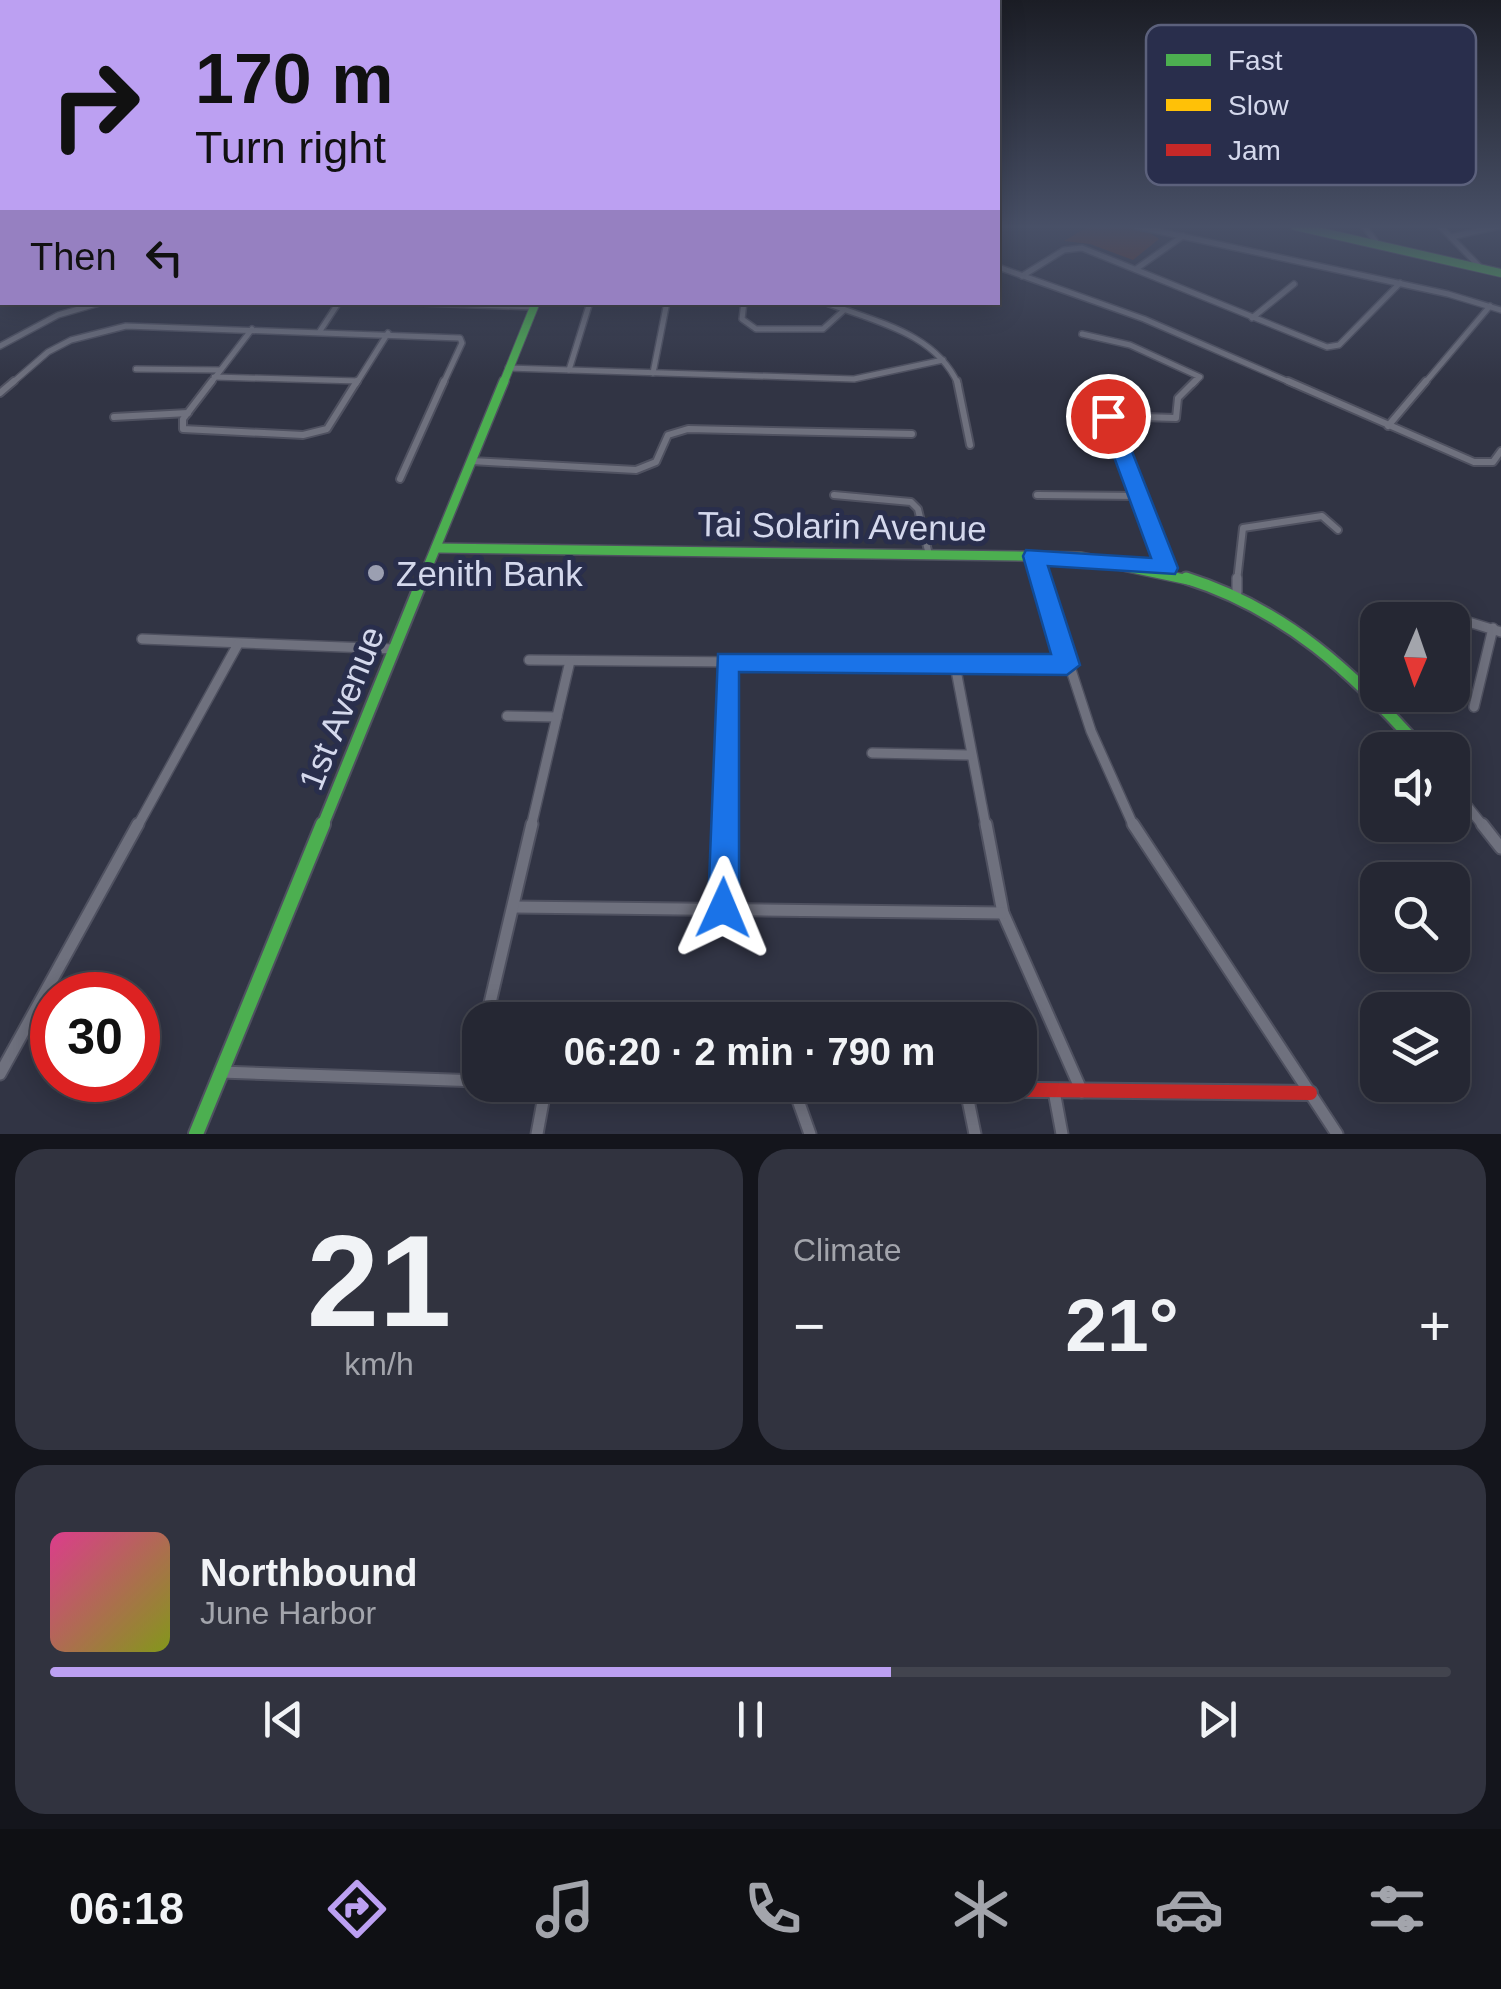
<!DOCTYPE html>
<meta charset="utf-8">
<style>
body{margin:0;font-family:Arial,sans-serif;background:#31333f;color:#f1f3f6;height:100vh;display:flex;flex-direction:column;font-size:38px;white-space:nowrap}
*{box-sizing:border-box;margin:0}
p{font-size:32px;color:#a3a5ac}
.icon{flex:none;width:55px;height:55px;fill:none;stroke:currentColor;stroke-width:2;stroke-linecap:round;stroke-linejoin:round}
.map{position:relative;height:1134px;overflow:hidden}
.panel{display:flex;flex-direction:column;gap:15px;padding:15px;background:#14151c;flex:1}
.panel>*{flex:none}
.guide{position:absolute;left:0px;top:0px;width:1000px;height:305px;box-shadow:0 5px 25px #0003,0 0 0 2px #42444e;background:#bca0f2;color:#111;overflow:hidden}
.needle{width:65px;rotate:182deg}
.buttons{position:absolute;left:1360px;top:602px;display:grid;gap:20px}
.buttons a{display:grid;place-items:center;width:110px;height:110px;border-radius:20px;background:#252733;box-shadow:0 5px 25px #0003,0 0 0 2px #42444e;font-size:50px}
.speed{position:absolute;left:30px;top:972px;display:flex;gap:20px;font-size:50px;font-weight:700;text-align:center}
.speed>*{display:grid;place-content:center;width:130px;height:130px;border-radius:50%;background:#252733;box-shadow:0 5px 25px #0003,0 0 0 2px #42444e;line-height:1}
.speed .limit{border:15px solid #d22;background:#fff;color:#111}
.pin{position:absolute;display:grid;place-items:center;width:85px;height:85px;color:#fff;margin:-42px;border:5px solid #fff;border-radius:50%;box-shadow:0 2px 10px #0007}
.me{position:absolute;width:110px;margin:-55px;rotate:1deg;stroke-linejoin:round;filter:drop-shadow(0 0 8px #0008)}
.turn{display:flex;align-items:center;gap:35px;height:210px;padding:0 30px;font-size:45px}
.turn .icon{width:130px;height:130px;stroke-width:2.5}
.turn b{display:block;font-size:70px;line-height:85px}
.then{display:flex;align-items:center;height:95px;padding:0 30px;background:#0003;gap:20px;font-size:38px}
.big{font-size:75px;font-weight:700;line-height:1.1}
.panel .card{flex:1;display:flex;flex-direction:column;justify-content:center;gap:15px;min-width:0;padding:0 35px;border-radius:30px;background:#31333f}
.panel .dial{align-items:center;gap:0}
.dial b{font-size:130px;line-height:1}
.song{display:flex;align-items:center;gap:30px}
.cover{width:120px;height:120px;border-radius:15px;background:linear-gradient(135deg,hsl(330 70% 55%),hsl(70 70% 35%))}
.played{height:10px;border-radius:5px;background:linear-gradient(90deg,#bca0f2 60%,#42444e 60%)}
.keys{display:flex;justify-content:space-around;direction:ltr}
.heat{display:flex;justify-content:space-between;align-items:center;font-size:55px;direction:ltr}
.panel .tiles{flex:1;display:grid;gap:15px;grid-template-columns:1fr 1fr}
.card:last-child{grid-column:span 2}
.trip{position:absolute;left:462px;top:1002px;width:575px;height:100px;border-radius:30px;background:#252733;box-shadow:0 5px 25px #0003,0 0 0 2px #42444e;font-weight:700;line-height:100px;text-align:center}
.menu{display:flex;height:160px;justify-content:space-around;align-items:center;background:#0f1014;color:#a3a5ac}
.menu .icon{width:70px;height:70px}
.menu .current{color:#bca0f2}
.menu b{font-size:45px;color:#f1f3f6}
.map>svg:first-child{display:block}
.green{fill:#5e352c}
.lines{fill:none;stroke-linecap:round;stroke-linejoin:round}
.street-far3-casing{stroke:#4f5160;stroke-width:8}
.street-far2-casing{stroke:#4f5160;stroke-width:10}
.street-far1-casing{stroke:#4f5160;stroke-width:12}
.street-casing{stroke:#4f5160;stroke-width:15}
.fast-far3-casing{stroke:#4f5160;stroke-width:10}
.fast-far2-casing{stroke:#4f5160;stroke-width:12}
.fast-far1-casing{stroke:#4f5160;stroke-width:15}
.fast-casing{stroke:#4f5160;stroke-width:18}
.slow-casing{stroke:#4f5160;stroke-width:18}
.jam-casing{stroke:#4f5160;stroke-width:18}
.street-far3{stroke:#6f717e;stroke-width:5}
.street-far2{stroke:#6f717e;stroke-width:6}
.street-far1{stroke:#6f717e;stroke-width:9}
.street{stroke:#6f717e;stroke-width:11}
.fast-far3{stroke:#4caf50;stroke-width:8}
.fast-far2{stroke:#4caf50;stroke-width:9}
.fast-far1{stroke:#4caf50;stroke-width:11}
.fast{stroke:#4caf50;stroke-width:14}
.slow{stroke:#ffc107;stroke-width:14}
.jam{stroke:#c62828;stroke-width:14}
.route{fill:#1a73e8;stroke:#114b97;stroke-width:2.5}
.poi-dot{fill:#9b9fb1;stroke:#292e4c;stroke-width:4}
.labels{text-anchor:middle;dominant-baseline:central;stroke-width:10;stroke-linejoin:round;paint-order:stroke}
.street-label{font-size:35px;fill:#d4d8ec;stroke:#292e4c}
.poi-label{font-size:35px;fill:#d4d8ec;stroke:#292e4c;text-anchor:start}
.key{fill:#292e4c;stroke:#5c617c;stroke-width:2.5}
.key-label{font-size:28px;fill:#d4d8ec}
</style>
<div class="map">
<svg width="1501" height="1134" viewBox="0 0 1501 1134">
<rect width="100%" height="100%" fill="#313444"/>
<!-- green -->
<path class="green" d="M1089,226C1111,226 1142,224 1159,239L1133,260L1090,244L1064,241Z"/>
<g class="lines">
<defs>
<g id="street-far3">
<path d="M1135,226L1448,294L1501,310"/>
<path d="M1364,226L1376,242"/>
<path d="M1440,226L1479,266"/>
<path d="M1451,237L1499,226"/>
<path d="M998,267L1144,319L1294,384"/>
<path d="M1136,269L1183,236"/>
<path d="M1022,276L1064,250L1082,248L1327,347L1339,345L1400,283"/>
<path d="M397,302L534,307"/>
<path d="M744,302L742,319L756,329H823L843,311"/>
<path d="M824,302C872,321 935,332 958,384"/>
<path d="M1252,318L1294,284"/>
<path d="M320,331L339,302"/>
<path d="M1082,334L1130,345L1200,377L1193,384"/>
<path d="M0,346L58,315L103,302"/>
<path d="M508,368L854,379L943,360"/>
<path d="M136,369L220,370"/>
<path d="M569,370L590,302"/>
<path d="M653,373L667,302"/>
<path d="M214,377L358,381"/>
<path d="M11,384L48,352L71,340L126,326L460,338L462,343L443,384"/>
<path d="M210,384L252,329"/>
<path d="M356,384L388,333"/>
<path d="M1424,384L1490,306"/>
</g>
<g id="street-far2">
<path d="M212,381L183,419V429L303,435L327,429L357,381"/>
<path d="M957,381L970,445"/>
<path d="M1288,381L1474,462H1493L1501,451"/>
<path d="M0,393L14,381"/>
<path d="M1107,414L1167,568"/>
<path d="M1108,416L1176,418L1178,398L1195,381"/>
<path d="M114,417L188,413"/>
<path d="M1388,426L1426,381"/>
<path d="M471,461L636,470L656,462L668,435L688,429L912,434"/>
<path d="M400,479L444,381"/>
<path d="M834,495L911,502L918,509L929,555"/>
<path d="M1037,495L1138,496"/>
<path d="M1034,556L1041,581"/>
<path d="M1237,581L1243,528L1322,516L1338,530"/>
</g>
<g id="street-far1">
<path d="M1041,578L1091,731L1134,827"/>
<path d="M1237,592V578"/>
<path d="M1368,614L1436,612L1501,632"/>
<path d="M142,639L394,649"/>
<path d="M529,660L1067,665"/>
<path d="M955,665L986,827"/>
<path d="M1474,707L1493,628"/>
<path d="M507,716L557,717"/>
<path d="M872,753L969,755"/>
<path d="M1452,787L1484,827"/>
<path d="M137,827L238,644"/>
<path d="M531,827L570,661"/>
<path d="M724,827L727,661"/>
</g>
<g id="street">
<path d="M986,824L1003,913L1082,1092"/>
<path d="M1133,824L1337,1134"/>
<path d="M1482,824L1501,848"/>
<path d="M515,907L1003,913"/>
<path d="M723,908L724,824"/>
<path d="M486,1020L532,824"/>
<path d="M221,1072L480,1081"/>
<path d="M0,1074L138,824"/>
<path d="M470,1080L480,1041"/>
<path d="M794,1089L810,1134"/>
<path d="M966,1090L975,1134"/>
<path d="M1054,1091L1062,1134"/>
<path d="M537,1134L546,1085"/>
</g>
<g id="fast-far3">
<path d="M1295,226L1501,273"/>
<path d="M503,384L536,302"/>
</g>
<g id="fast-far2">
<path d="M436,548L1081,557L1193,581"/>
<path d="M422,581L504,381"/>
</g>
<g id="fast-far1">
<path d="M1186,578C1285,609 1354,673 1422,750"/>
<path d="M322,827L423,578"/>
</g>
<path id="fast" d="M196,1134L323,824"/>
<path id="slow" d="M590,1085L961,1089"/>
<path id="jam" d="M961,1089L1310,1093"/>
</defs>
<!-- street-far3 casing -->
<use href="#street-far3" class="street-far3-casing"/>
<!-- street-far2 casing -->
<use href="#street-far2" class="street-far2-casing"/>
<!-- street-far1 casing -->
<use href="#street-far1" class="street-far1-casing"/>
<!-- street casing -->
<use href="#street" class="street-casing"/>
<!-- fast-far3 casing -->
<use href="#fast-far3" class="fast-far3-casing"/>
<!-- fast-far2 casing -->
<use href="#fast-far2" class="fast-far2-casing"/>
<!-- fast-far1 casing -->
<use href="#fast-far1" class="fast-far1-casing"/>
<!-- fast casing -->
<use href="#fast" class="fast-casing"/>
<!-- slow casing -->
<use href="#slow" class="slow-casing"/>
<!-- jam casing -->
<use href="#jam" class="jam-casing"/>
<!-- street-far3 -->
<use href="#street-far3" class="street-far3"/>
<!-- street-far2 -->
<use href="#street-far2" class="street-far2"/>
<!-- street-far1 -->
<use href="#street-far1" class="street-far1"/>
<!-- street -->
<use href="#street" class="street"/>
<!-- fast-far3 -->
<use href="#fast-far3" class="fast-far3"/>
<!-- fast-far2 -->
<use href="#fast-far2" class="fast-far2"/>
<!-- fast-far1 -->
<use href="#fast-far1" class="fast-far1"/>
<!-- fast -->
<use href="#fast" class="fast"/>
<!-- slow -->
<use href="#slow" class="slow"/>
<!-- jam -->
<use href="#jam" class="jam"/>
</g>
<!-- sky -->
<linearGradient id="sky" x2="0" y2="1"><stop stop-color="#1b1d25"/><stop offset="0.59" stop-color="#485067"/><stop offset="1" stop-color="#485067" stop-opacity="0"/></linearGradient>
<rect width="1501" height="384" fill="url(#sky)"/>
<!-- route -->
<path class="route" d="M1108,410L1118,416L1178,568L1175,574L1048,566L1080,665L1067,675L739,672V908L734,918L723,923L712,918L708,908L718,654H1051L1023,556L1026,550L1151,558L1099,416Z"/>
<!-- markers -->
<circle class="poi-dot" cx="376" cy="573" r="10"/>
<g class="labels">
<!-- street labels -->
<g class="street-label">
<text transform="translate(842 526) rotate(1)">Tai Solarin Avenue</text>
<text transform="translate(341 708) rotate(-68)">1st Avenue</text>
</g>
<!-- poi labels -->
<g class="poi-label">
<text x="396" y="573">Zenith Bank</text>
</g>
</g>
<!-- legend -->
<rect x="1146" y="25" width="330" height="160" rx="15" class="key"/>
<rect x="1166" y="54" width="45" height="12" fill="#4caf50"/>
<rect x="1166" y="99" width="45" height="12" fill="#ffc107"/>
<rect x="1166" y="144" width="45" height="12" fill="#c62828"/>
<g class="key-label">
<text x="1228" y="70">Fast</text>
<text x="1228" y="115">Slow</text>
<text x="1228" y="160">Jam</text>
</g>
</svg>
<div class="buttons">
<a><svg class="needle" viewBox="-14 -14 28 28"><path d="M0-13l5 13h-10z" fill="#e53935"/><path d="M0 13l5-13h-10z" fill="#a3a5ac"/></svg></a>
<a><svg class="icon" aria-label="sound" viewBox="0 0 24 24"><path d="M4 9h4l5-4v14l-5-4H4zM17 9q2 3 0 6"/></svg></a>
<a><svg class="icon" aria-label="search" viewBox="0 0 24 24"><circle cx="10" cy="10" r="6"/><path d="M15 15l6 6"/></svg></a>
<a><svg class="icon" aria-label="layers" viewBox="0 0 24 24"><path d="M12 4l9 5-9 5-9-5zM3 14l9 5 9-5"/></svg></a>
</div>
<div class="speed"><div class="limit">30</div></div>
<div class="pin" style="left:1108px;top:416px;background:#d93025"><svg class="icon" aria-label="arrive" viewBox="0 0 24 24"><path d="M6 21V4h12l-3 4 3 4H6"/></svg></div>
<svg class="me" style="left:723px;top:908px" viewBox="-20 -20 40 40"><path d="M0-17L14 15 0 8-14 15z" fill="#1a73e8" stroke="#fff" stroke-width="4"/></svg>
<div class="trip">06:20 · 2 min · 790 m</div>
<div class="guide">
<div class="turn"><svg class="icon" aria-label="right" viewBox="0 0 24 24"><path d="M7 20v-9h11M14 6l5 5-5 5"/></svg><div><b>170 m</b>Turn right</div></div>
<div class="then">Then<svg class="icon" aria-label="left" viewBox="0 0 24 24"><path d="M17 20v-9H6M10 6l-5 5 5 5"/></svg></div>
</div>
</div>
<section class="panel">
<div class="tiles">
<div class="card dial"><b>21</b><p>km/h</p></div>
<div class="card"><p>Climate</p>
<div class="heat"><a>−</a><b class="big">21°</b><a>+</a></div>
</div>
<div class="card">
<div class="song"><i class="cover"></i><div><b>Northbound</b><p>June Harbor</p></div></div>
<div class="played"></div>
<div class="keys"><svg class="icon" aria-label="previous" viewBox="0 0 24 24"><path d="M18 5L8 12l10 7zM5 5v14"/></svg><svg class="icon" aria-label="pause" viewBox="0 0 24 24"><path d="M8 5v14M16 5v14"/></svg><svg class="icon" aria-label="next" viewBox="0 0 24 24"><path d="M6 5l10 7-10 7zM19 5v14"/></svg></div>
</div>
</div>
</section>
<nav class="menu">
<b>06:18</b>
<svg class="icon current" aria-label="directions" viewBox="0 0 24 24"><path d="M12 3l9 9-9 9-9-9zM9 14v-3h6M13 9l2 2-2 2"/></svg>
<svg class="icon" aria-label="music" viewBox="0 0 24 24"><path d="M9 18V5l10-2v13"/><circle cx="6" cy="18" r="3"/><circle cx="16" cy="16" r="3"/></svg>
<svg class="icon" aria-label="phone" viewBox="0 0 24 24"><path d="M5 4h4l2 5-3 2q2 4 5 5l2-3 5 2v4C11 20 4 13 5 4z"/></svg>
<svg class="icon" aria-label="climate" viewBox="0 0 24 24"><path d="M12 3v18M4 7l16 10M4 17L20 7"/></svg>
<svg class="icon" aria-label="car" viewBox="0 0 24 24"><path d="M5 17H2v-5l4-1 3-4h7l3 4 3 1v5h-3M9 17h6M6 11h13"/><circle cx="7" cy="17" r="2"/><circle cx="17" cy="17" r="2"/></svg>
<svg class="icon" aria-label="filters" viewBox="0 0 24 24"><path d="M4 7h16M4 17h16"/><circle cx="9" cy="7" r="2"/><circle cx="15" cy="17" r="2"/></svg>
</nav>
